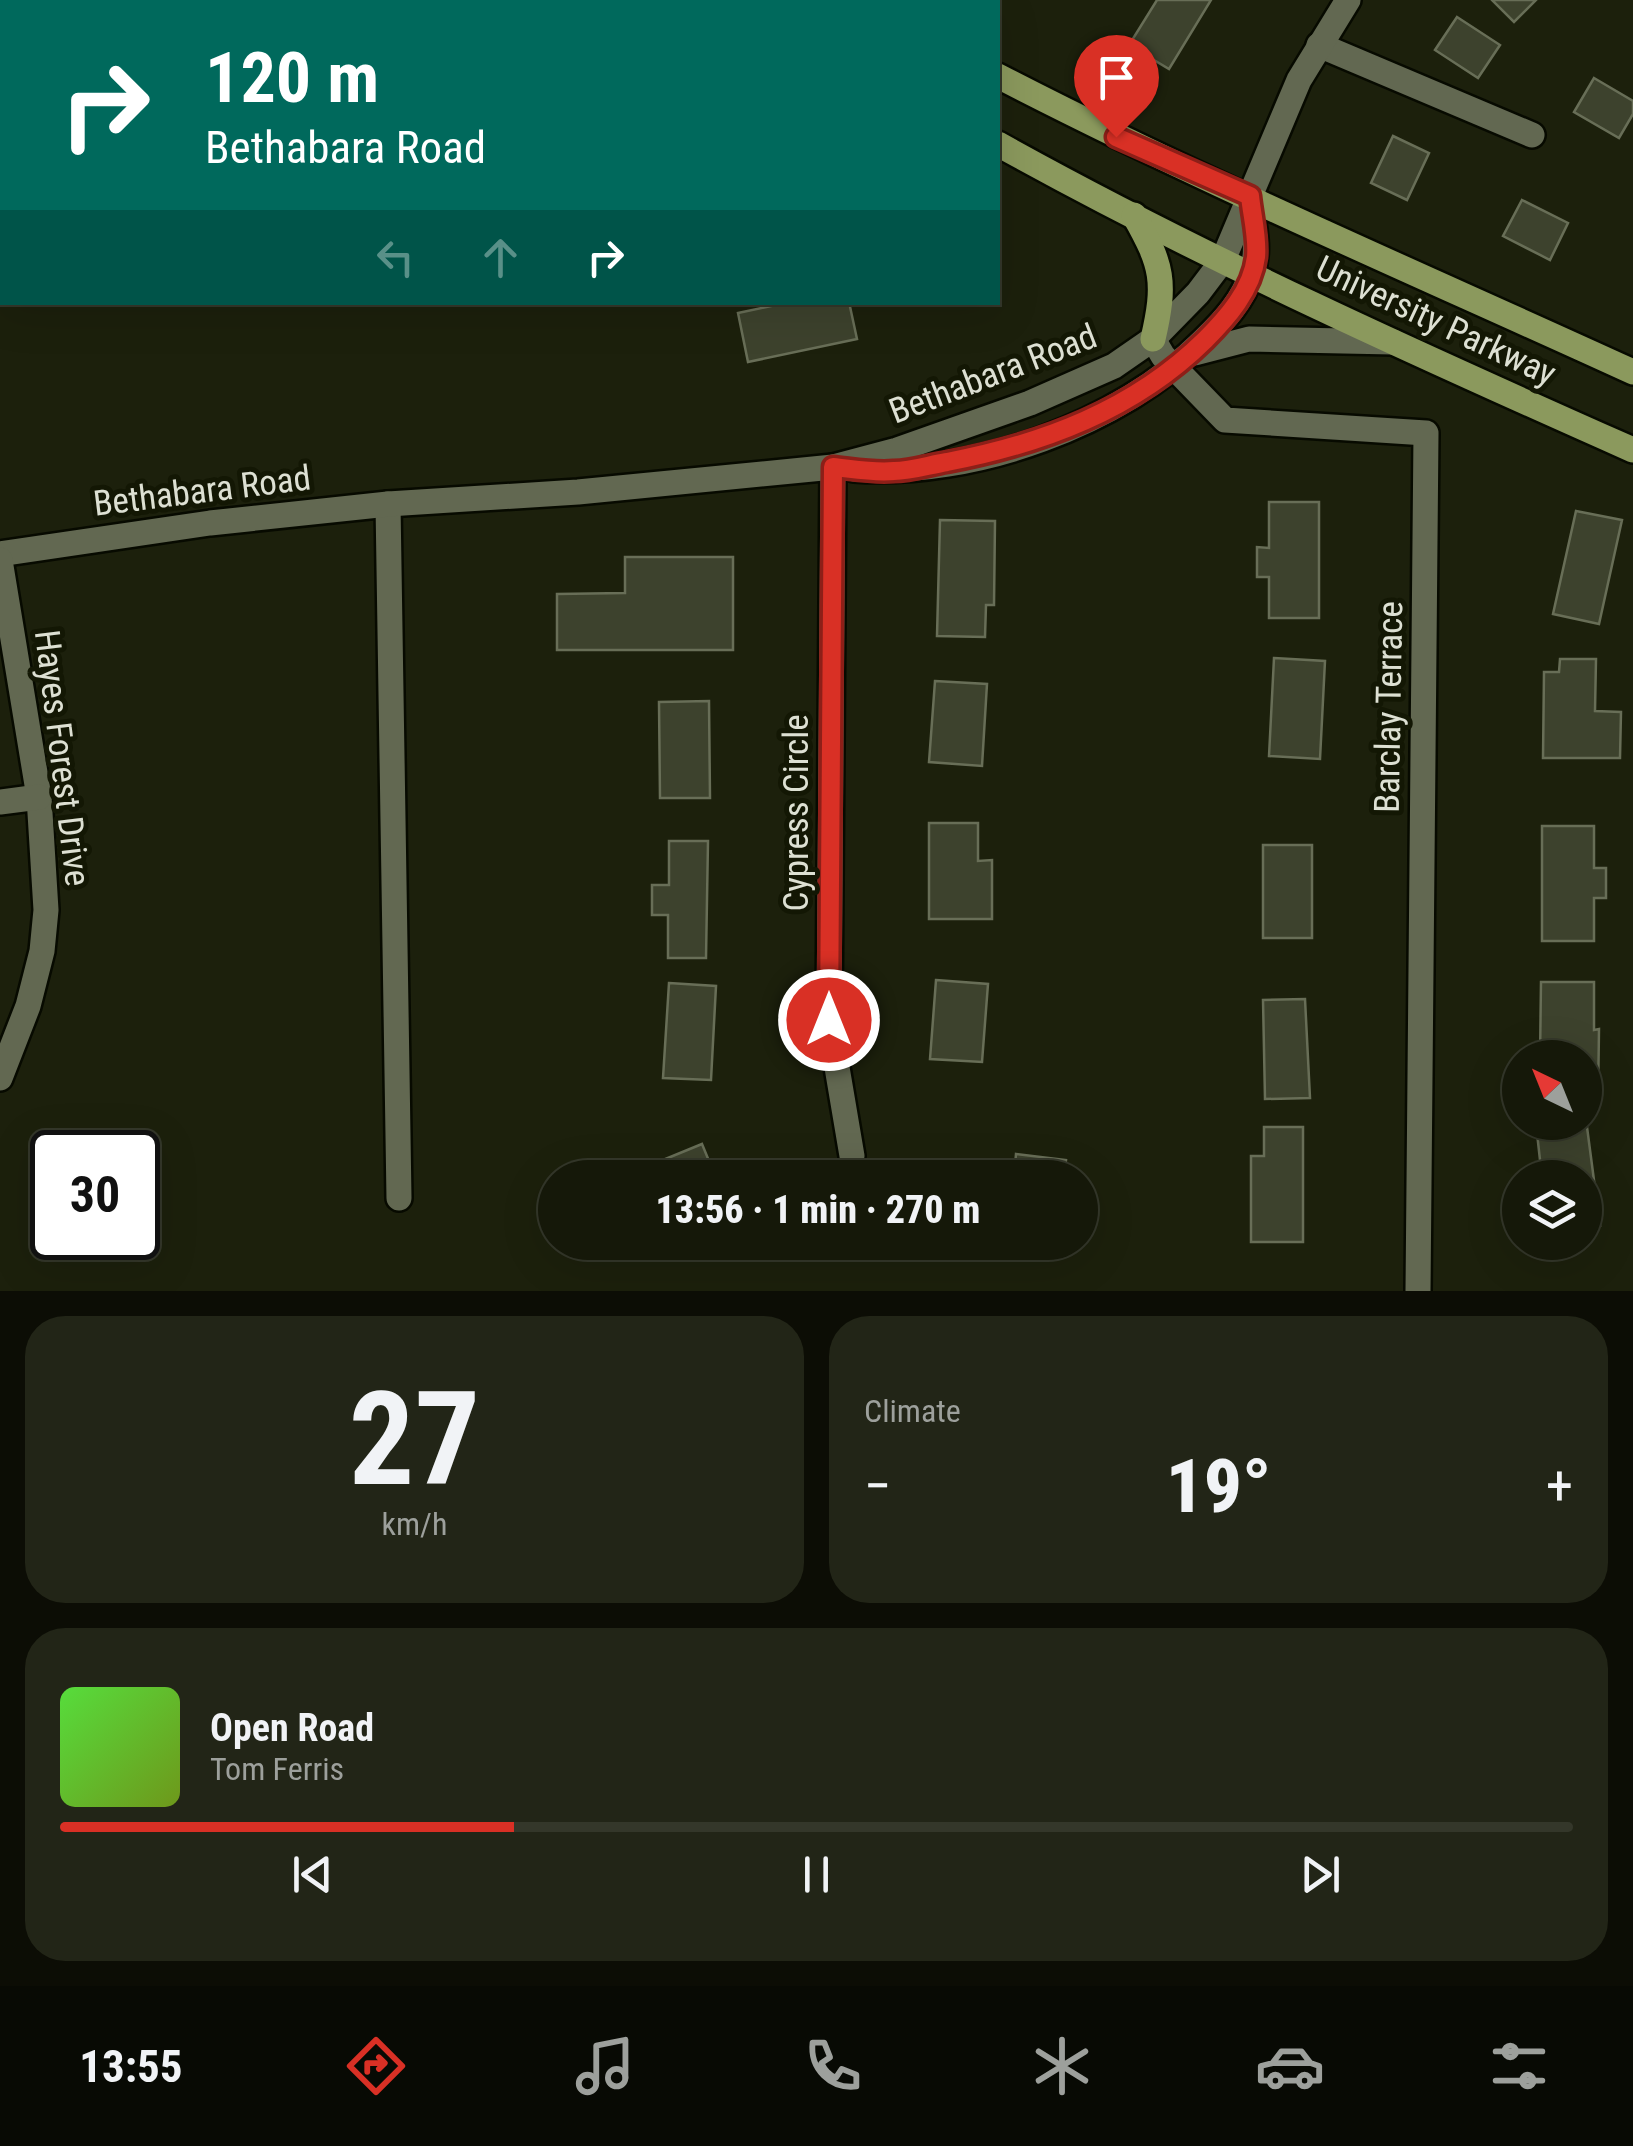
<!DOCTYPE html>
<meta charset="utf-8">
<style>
body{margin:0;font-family:"Roboto Condensed",sans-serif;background:#222517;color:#f1f3f6;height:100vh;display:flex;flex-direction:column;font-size:38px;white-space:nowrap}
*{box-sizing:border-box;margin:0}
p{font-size:32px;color:#9da09c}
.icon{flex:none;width:55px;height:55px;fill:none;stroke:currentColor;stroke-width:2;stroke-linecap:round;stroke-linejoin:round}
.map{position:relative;height:1291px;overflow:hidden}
.drawer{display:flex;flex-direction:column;gap:25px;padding:25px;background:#0c0d05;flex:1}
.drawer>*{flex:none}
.guide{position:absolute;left:0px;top:0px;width:1000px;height:305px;box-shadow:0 10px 40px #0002,0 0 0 2px #34372a;background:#00695c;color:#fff;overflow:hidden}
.needle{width:65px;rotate:317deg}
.controls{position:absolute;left:1502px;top:1040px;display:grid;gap:20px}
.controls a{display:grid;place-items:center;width:100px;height:100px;border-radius:50%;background:#151809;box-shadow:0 10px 40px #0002,0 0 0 2px #34372a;font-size:50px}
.speed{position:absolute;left:30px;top:1130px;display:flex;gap:20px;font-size:50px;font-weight:700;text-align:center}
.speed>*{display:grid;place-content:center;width:130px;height:130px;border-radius:50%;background:#151809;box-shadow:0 10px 40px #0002,0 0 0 2px #34372a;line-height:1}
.speed .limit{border:5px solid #111;border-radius:15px;background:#fff;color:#111}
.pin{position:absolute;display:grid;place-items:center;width:85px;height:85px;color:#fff;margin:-102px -42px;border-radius:50% 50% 50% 0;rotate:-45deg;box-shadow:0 0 10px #0007}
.pin .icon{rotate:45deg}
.me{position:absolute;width:110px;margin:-55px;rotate:0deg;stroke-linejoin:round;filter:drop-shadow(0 0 8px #0008)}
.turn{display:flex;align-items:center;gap:35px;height:210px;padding:0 40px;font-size:45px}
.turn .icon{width:130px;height:130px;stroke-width:2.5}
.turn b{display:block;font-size:70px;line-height:85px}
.lanes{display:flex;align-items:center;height:95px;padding:0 40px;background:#0003;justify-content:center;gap:50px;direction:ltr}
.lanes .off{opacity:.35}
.big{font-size:75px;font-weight:800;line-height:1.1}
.drawer .tile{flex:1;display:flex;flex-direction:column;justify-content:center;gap:15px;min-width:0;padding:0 35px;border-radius:40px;background:#222517}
.drawer .dial{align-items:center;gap:0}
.dial b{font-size:130px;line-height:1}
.song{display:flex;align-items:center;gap:30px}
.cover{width:120px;height:120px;border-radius:15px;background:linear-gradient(135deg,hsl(110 70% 55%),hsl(80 70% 35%))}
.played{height:10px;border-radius:5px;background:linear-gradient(90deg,#d93025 30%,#34372a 30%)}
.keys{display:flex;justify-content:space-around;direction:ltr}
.heat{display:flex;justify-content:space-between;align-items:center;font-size:55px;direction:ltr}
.drawer .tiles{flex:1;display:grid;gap:25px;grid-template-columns:1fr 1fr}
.tile:last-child{grid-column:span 2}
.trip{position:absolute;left:538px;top:1160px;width:560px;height:100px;border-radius:50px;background:#151809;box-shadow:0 10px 40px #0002,0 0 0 2px #34372a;font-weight:800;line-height:100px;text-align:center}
.dock{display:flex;height:160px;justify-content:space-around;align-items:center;background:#080a04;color:#9da09c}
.dock .icon{width:70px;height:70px}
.dock .current{color:#d93025}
.dock b{font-size:45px;color:#f1f3f6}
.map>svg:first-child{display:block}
.building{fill:#3d422d;stroke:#686e57;stroke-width:2.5}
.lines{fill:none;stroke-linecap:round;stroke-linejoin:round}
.minor-casing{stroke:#070a00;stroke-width:30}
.major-casing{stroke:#070a00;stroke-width:30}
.minor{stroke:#626851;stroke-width:25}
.major{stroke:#8b995d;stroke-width:25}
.route-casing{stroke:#8d1f18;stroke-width:25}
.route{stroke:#d93025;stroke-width:18}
.labels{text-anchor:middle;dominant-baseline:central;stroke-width:10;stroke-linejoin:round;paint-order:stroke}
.street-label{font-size:35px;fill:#dde0d3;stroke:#131704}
</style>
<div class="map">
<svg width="1633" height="1291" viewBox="0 0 1633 1291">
<rect width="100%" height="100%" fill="#1c200c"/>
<!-- building -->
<g class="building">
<path d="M1157,0H1211L1169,69L1129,45Z"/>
<path d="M1492,0H1536L1514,22Z"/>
<path d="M1457,17L1500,45L1478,78L1435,50Z"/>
<path d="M1594,78L1633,101V114L1619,138L1574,112Z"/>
<path d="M1393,136L1429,153L1407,200L1371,183Z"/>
<path d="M1522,200L1568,223L1550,260L1503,236Z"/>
<path d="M790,302H849L857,339L748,362L738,313Z"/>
<path d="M1269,502H1319V618H1269V577H1257V547L1269,548Z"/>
<path d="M1576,511L1622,520L1599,624L1553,614Z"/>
<path d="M940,520L995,521L994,605H986L985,637L937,636Z"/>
<path d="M625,557H733V650H557V594L625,593Z"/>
<path d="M1274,658L1325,661L1320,759L1269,756Z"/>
<path d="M1560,659H1596L1595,711L1621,712L1620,758H1543L1544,672H1559Z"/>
<path d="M935,681L987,684L982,766L929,762Z"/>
<path d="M709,701L710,798H660L659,702Z"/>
<path d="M929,823H978V861L992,860V919H929Z"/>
<path d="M1542,826H1594V868H1606V898H1594V941H1542Z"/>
<path d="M669,841H708L706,958H668V915H652V885H669Z"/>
<rect x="1263" y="845" width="49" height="93"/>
<path d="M936,980L988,984L982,1062L930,1059Z"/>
<path d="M1541,982H1594V1030L1599,1029L1598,1101H1585V1058H1540Z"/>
<path d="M669,983L716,986L711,1080L663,1078Z"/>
<path d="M1305,999L1310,1098L1265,1099L1263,1000Z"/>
<path d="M1264,1127H1303V1242H1251V1156H1264Z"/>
<path d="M1587,1127L1600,1226L1585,1228V1178H1542L1537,1133Z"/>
<path d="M702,1144L716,1178H664L658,1162Z"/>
<path d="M1016,1154L1066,1160L1064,1178H1014Z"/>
</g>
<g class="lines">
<defs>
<g id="minor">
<path d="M282,2L285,0"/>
<path d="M1319,45L1532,135"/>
<path d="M0,123L2,124"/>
<path d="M1153,339L1163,356L1225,420L1426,433L1418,1291"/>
<path d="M1195,353L1249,339L1393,342"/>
<path d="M833,467L829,1020L852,1156"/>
<path d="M854,469C974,477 1119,425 1204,340C1225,320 1243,300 1252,272C1260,247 1252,221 1249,196"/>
<path d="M388,504L399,1198"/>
<path d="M0,554L210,523L388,504L578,492L833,467L897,450L1030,403L1114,366L1153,339L1198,293L1223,260L1299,80L1348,0"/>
<path d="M0,560L39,797L46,910L42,951L28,1006L0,1078"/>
<path d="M0,802L39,797"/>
</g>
<g id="major">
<path d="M761,0L765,2"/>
<path d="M875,0L879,2"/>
<path d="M998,76C1205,183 1421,275 1633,372"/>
<path d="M998,144C1203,258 1419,355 1633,450"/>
<path d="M1134,215C1163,266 1166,282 1153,339"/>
</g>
</defs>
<!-- minor casing -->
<use href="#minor" class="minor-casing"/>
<!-- major casing -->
<use href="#major" class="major-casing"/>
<!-- minor -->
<use href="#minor" class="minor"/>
<!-- major -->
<use href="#major" class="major"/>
</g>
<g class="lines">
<defs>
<path id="route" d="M829,1020L833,467C853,469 874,473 894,471C911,471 929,465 947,462C1042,444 1134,410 1205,340C1227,318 1252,290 1256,257C1258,238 1252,216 1250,196L1116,137"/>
</defs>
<!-- route casing -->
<use href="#route" class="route-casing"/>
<!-- route -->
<use href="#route" class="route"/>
</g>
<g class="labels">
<!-- street labels -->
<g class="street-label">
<text transform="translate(1436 321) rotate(25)">University Parkway</text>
<text transform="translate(993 374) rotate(-21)">Bethabara Road</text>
<text transform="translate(202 491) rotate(-7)">Bethabara Road</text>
<text transform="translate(1389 707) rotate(-89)">Barclay Terrace</text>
<text transform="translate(62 758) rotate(83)">Hayes Forest Drive</text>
<text transform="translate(796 813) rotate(-90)">Cypress Circle</text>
</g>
</g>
</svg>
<div class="controls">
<a><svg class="needle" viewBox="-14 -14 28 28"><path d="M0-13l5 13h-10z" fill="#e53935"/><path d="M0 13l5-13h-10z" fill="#9da09c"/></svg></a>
<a><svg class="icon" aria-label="layers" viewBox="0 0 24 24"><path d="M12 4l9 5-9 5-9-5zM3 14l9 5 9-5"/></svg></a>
</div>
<div class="speed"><div class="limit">30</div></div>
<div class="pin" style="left:1116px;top:137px;background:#d93025"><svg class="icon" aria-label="arrive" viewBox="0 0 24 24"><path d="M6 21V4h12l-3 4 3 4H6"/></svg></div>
<svg class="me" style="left:829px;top:1020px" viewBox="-20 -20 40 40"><circle r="17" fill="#d93025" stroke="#fff" stroke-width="3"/><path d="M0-11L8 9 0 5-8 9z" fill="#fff"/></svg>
<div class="trip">13:56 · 1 min · 270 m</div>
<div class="guide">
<div class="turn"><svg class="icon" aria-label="right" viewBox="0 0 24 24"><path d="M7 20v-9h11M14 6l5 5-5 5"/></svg><div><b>120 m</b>Bethabara Road</div></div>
<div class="lanes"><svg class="icon off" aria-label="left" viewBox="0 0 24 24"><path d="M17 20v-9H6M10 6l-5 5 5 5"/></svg><svg class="icon off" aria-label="ahead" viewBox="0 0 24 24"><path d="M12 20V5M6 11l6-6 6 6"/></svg><svg class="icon" aria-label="right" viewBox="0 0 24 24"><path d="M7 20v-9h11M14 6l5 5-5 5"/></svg></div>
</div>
</div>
<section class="drawer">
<div class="tiles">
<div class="tile dial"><b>27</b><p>km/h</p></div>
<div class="tile"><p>Climate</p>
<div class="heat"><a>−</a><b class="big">19°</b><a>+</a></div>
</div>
<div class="tile">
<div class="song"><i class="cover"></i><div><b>Open Road</b><p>Tom Ferris</p></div></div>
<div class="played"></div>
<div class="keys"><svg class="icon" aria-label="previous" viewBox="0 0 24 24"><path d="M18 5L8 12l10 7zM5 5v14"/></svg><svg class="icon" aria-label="pause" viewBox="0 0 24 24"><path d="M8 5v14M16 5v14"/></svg><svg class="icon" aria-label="next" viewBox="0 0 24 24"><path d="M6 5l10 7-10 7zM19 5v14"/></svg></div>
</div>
</div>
</section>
<nav class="dock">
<b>13:55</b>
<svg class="icon current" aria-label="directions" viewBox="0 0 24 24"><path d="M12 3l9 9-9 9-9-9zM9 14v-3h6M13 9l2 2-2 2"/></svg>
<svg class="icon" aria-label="music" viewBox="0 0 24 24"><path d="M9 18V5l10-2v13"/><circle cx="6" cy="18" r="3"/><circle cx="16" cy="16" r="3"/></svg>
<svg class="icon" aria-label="phone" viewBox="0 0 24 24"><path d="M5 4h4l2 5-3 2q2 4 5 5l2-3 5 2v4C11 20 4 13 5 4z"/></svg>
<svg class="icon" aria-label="climate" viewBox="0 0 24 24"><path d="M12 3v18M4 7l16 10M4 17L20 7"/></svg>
<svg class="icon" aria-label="car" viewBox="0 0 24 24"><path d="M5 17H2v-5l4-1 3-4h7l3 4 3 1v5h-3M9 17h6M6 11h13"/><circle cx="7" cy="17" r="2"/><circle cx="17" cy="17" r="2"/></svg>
<svg class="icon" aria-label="filters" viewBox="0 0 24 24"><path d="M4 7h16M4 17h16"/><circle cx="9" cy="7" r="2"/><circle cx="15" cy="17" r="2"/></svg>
</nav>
